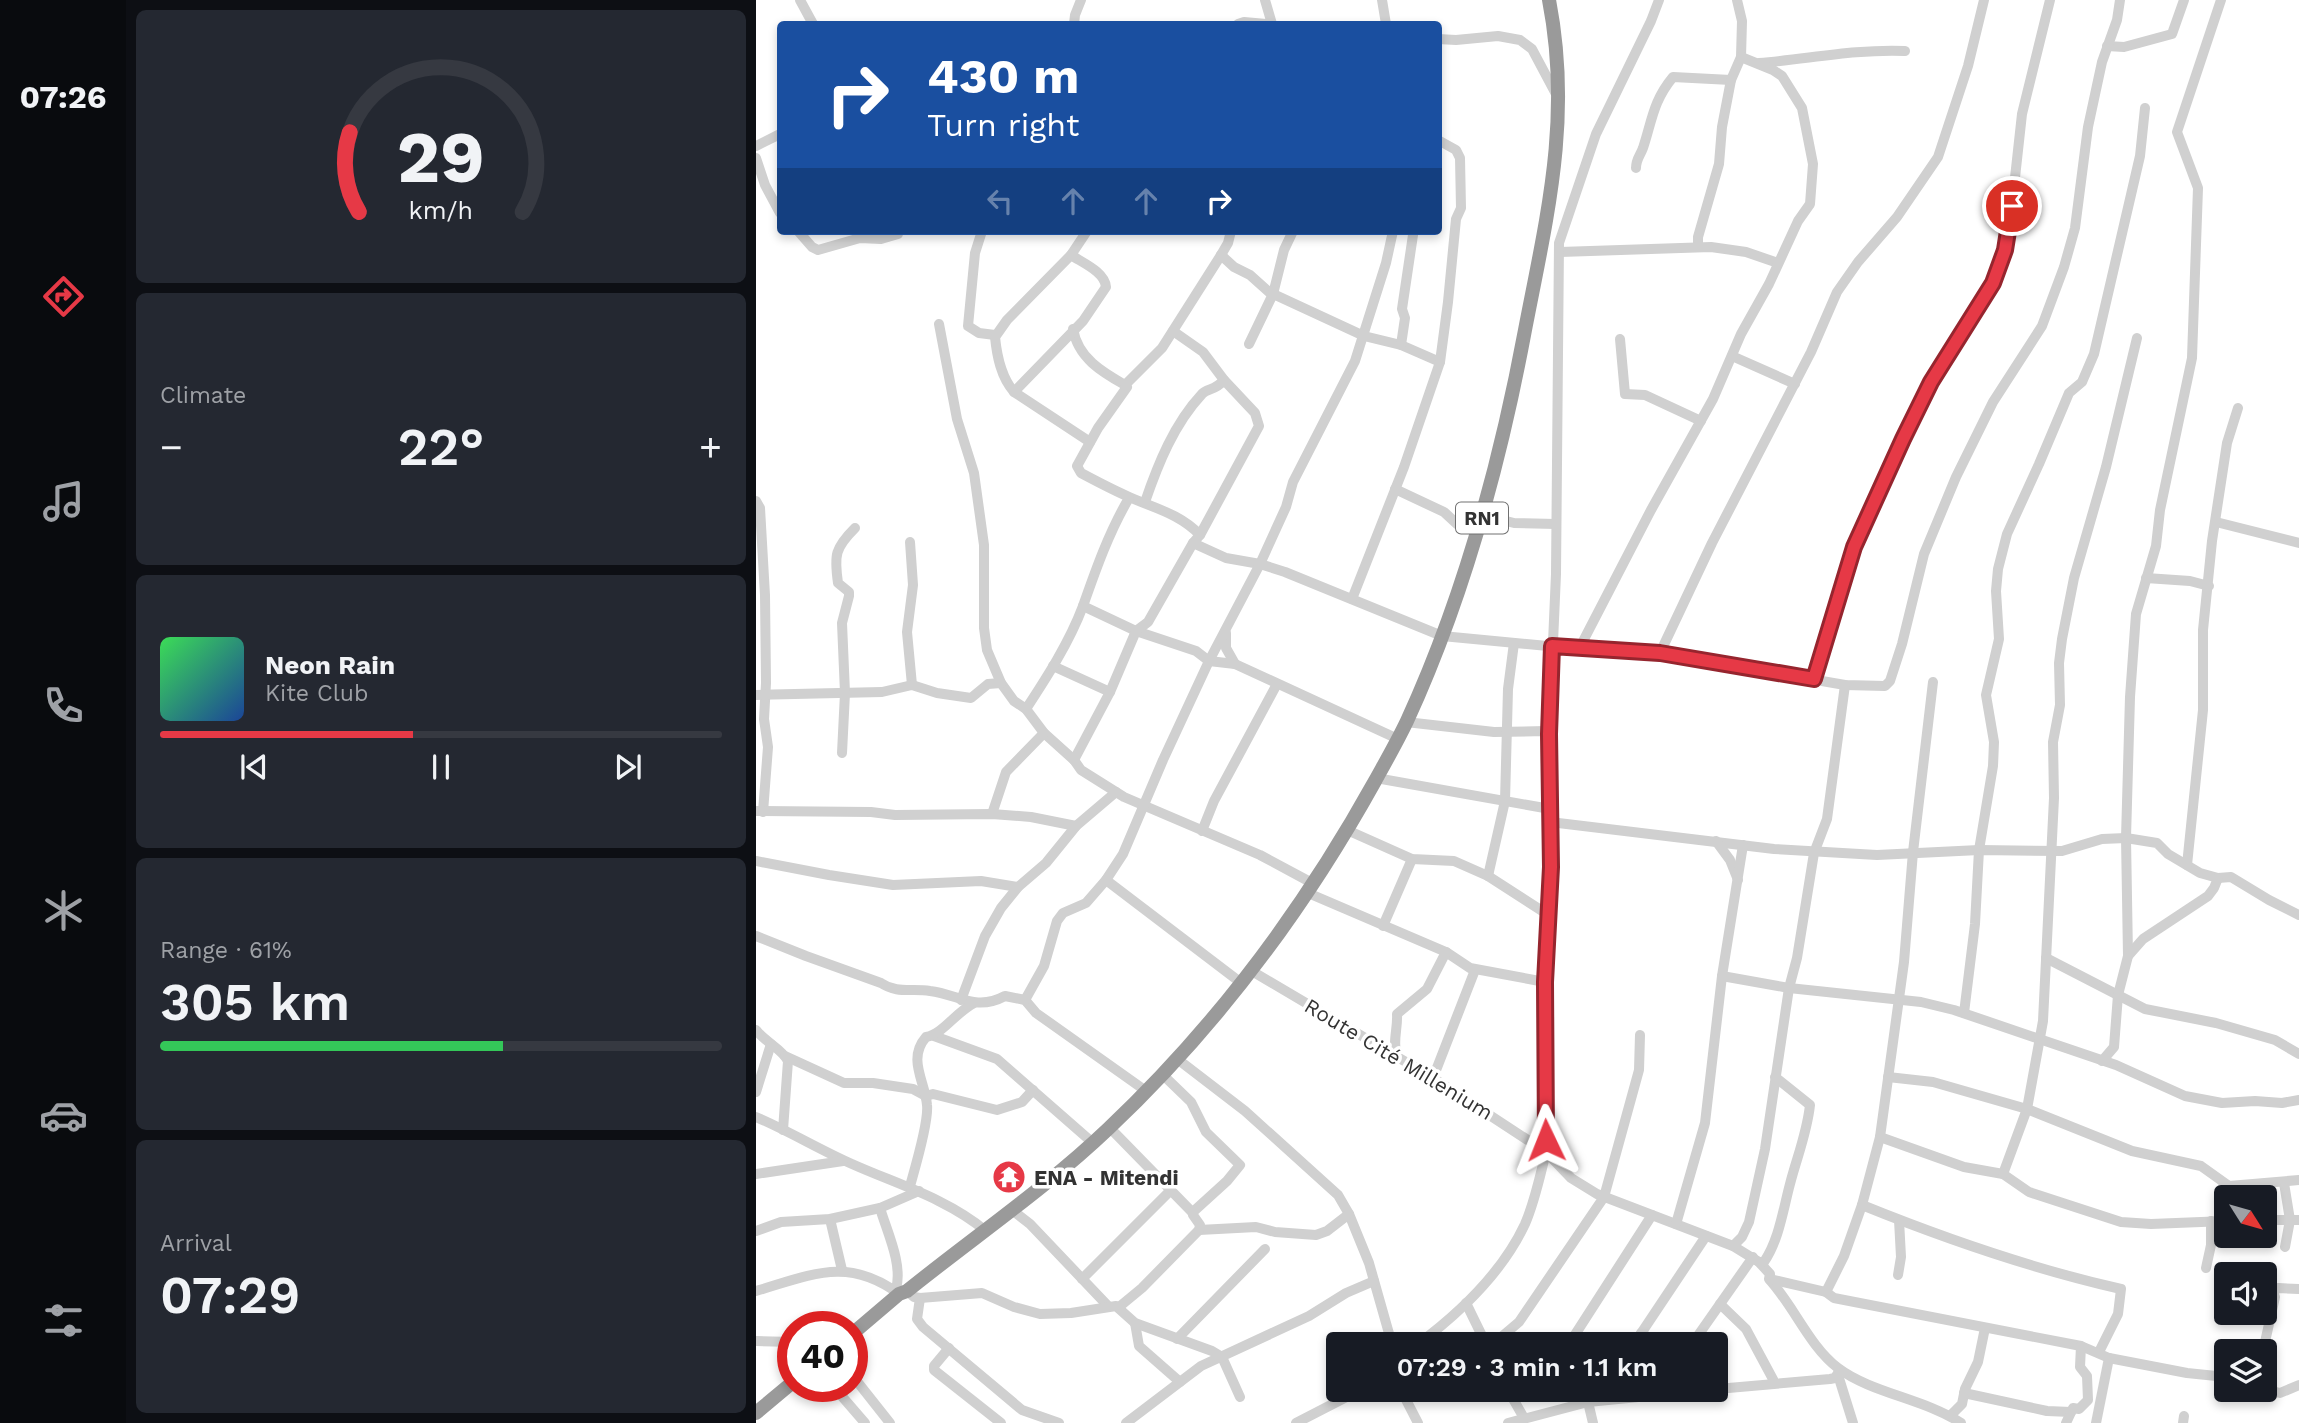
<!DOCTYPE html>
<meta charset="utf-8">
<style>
body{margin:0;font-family:"Work Sans",sans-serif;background:#242831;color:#f1f3f6;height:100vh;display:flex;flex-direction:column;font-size:26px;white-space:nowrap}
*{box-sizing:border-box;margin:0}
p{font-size:23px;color:#9ea1a6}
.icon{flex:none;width:38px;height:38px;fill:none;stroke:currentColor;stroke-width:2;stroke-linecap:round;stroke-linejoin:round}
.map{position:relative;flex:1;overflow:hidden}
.sheet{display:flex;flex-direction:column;gap:10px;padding:10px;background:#0d0f14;width:630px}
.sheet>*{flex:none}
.guide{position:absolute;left:21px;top:21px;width:665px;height:214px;border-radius:7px;box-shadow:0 4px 10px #0003;background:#1a4fa0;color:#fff;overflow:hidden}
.needle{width:46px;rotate:127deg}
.controls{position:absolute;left:1458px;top:1185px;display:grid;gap:14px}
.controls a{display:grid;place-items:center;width:63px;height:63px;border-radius:7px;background:#171b24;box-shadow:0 4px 10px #0003;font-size:35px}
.speed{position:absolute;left:21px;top:1311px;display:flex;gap:14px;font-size:35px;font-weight:700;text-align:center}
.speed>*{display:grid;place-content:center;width:91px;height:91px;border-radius:50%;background:#171b24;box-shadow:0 4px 10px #0003;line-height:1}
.speed .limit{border:10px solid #d22;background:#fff;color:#111}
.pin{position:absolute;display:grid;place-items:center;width:60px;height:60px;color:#fff;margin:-30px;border:4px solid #fff;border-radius:50%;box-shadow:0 2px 7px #0007}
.me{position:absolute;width:77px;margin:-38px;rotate:358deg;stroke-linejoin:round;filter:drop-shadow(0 0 5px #0008)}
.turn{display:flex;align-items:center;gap:24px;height:147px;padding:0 35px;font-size:32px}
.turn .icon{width:91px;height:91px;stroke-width:2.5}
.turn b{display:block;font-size:49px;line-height:60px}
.lanes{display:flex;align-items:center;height:66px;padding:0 35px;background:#0003;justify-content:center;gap:35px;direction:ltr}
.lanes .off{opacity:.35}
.big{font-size:52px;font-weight:600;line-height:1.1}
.sheet .card{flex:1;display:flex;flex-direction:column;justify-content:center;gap:10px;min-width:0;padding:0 24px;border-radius:10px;background:#242831}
.sheet .dial{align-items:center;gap:0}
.dial svg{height:182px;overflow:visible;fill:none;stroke:#363941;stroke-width:7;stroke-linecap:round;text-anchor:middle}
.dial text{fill:#f1f3f6;stroke:none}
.song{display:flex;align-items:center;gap:21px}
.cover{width:84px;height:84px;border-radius:10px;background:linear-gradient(135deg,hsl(130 70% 55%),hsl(220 70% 35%))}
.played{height:7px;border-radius:4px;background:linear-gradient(90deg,#e63946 45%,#363941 45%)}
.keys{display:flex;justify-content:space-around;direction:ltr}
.heat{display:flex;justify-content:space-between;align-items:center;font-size:38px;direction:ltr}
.charge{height:10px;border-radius:5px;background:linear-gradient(90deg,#34c759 61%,#363941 0)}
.trip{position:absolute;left:570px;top:1332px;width:402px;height:70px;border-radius:7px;background:#171b24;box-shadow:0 4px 10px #0003;font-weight:600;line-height:70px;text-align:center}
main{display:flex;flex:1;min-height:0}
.dock{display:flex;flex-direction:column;width:126px;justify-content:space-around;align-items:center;background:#090b0e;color:#9ea1a6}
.dock .icon{width:49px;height:49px}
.dock .active{color:#e63946}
.dock b{font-size:32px;color:#f1f3f6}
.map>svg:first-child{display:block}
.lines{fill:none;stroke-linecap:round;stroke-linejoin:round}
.minor{stroke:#d0d0d0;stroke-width:10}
.highway{stroke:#9a9a9a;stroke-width:14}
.route-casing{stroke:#96252e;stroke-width:18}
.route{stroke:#e63946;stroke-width:12}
.labels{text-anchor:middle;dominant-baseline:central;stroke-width:7;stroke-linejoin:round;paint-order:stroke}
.shield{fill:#fff;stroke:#707070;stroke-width:2}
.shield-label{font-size:19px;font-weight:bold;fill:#333}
.street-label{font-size:21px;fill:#333;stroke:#fff}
.poi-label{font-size:21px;font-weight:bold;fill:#333;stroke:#fff;text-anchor:start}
</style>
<main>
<nav class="dock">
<b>07:26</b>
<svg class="icon active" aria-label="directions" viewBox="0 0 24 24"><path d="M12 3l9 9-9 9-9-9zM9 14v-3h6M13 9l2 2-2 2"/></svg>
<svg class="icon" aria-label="music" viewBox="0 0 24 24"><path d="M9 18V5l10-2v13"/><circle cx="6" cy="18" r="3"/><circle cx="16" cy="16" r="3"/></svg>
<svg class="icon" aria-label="phone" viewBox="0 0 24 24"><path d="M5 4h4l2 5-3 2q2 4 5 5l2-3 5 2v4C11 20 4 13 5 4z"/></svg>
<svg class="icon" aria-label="climate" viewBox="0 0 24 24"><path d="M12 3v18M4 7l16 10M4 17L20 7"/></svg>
<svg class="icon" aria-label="car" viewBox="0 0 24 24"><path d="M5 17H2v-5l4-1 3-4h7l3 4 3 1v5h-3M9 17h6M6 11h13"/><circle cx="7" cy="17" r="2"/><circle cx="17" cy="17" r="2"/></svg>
<svg class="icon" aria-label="filters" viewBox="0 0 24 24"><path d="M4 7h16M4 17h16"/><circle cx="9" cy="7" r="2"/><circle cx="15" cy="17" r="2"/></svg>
</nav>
<section class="sheet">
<div class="card dial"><svg viewBox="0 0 100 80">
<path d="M14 69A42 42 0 1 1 86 69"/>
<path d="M14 69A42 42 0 0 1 10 34" stroke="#e63946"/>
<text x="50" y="56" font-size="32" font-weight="700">29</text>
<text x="50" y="72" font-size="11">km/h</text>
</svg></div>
<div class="card"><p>Climate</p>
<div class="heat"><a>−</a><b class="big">22°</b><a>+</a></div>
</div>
<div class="card">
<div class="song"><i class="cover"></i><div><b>Neon Rain</b><p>Kite Club</p></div></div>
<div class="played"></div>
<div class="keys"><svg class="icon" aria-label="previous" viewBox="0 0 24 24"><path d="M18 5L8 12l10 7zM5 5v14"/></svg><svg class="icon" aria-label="pause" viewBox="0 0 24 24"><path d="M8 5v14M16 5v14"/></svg><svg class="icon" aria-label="next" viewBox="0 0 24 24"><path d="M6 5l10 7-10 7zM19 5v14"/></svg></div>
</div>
<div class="card"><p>Range · 61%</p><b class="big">305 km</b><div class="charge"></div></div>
<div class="card"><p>Arrival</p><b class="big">07:29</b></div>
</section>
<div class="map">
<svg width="1543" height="1423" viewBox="0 0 1543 1423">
<rect width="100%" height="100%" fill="#fff"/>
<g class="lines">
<!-- minor -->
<g class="minor">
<path d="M44,0L57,24"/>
<path d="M509,0L516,24"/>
<path d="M626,0L630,24"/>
<path d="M318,24L319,15L325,0"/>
<path d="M482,24L488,22L510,24"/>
<path d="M682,39L700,40L742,36L764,40L776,49L801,96"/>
<path d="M1351,46L1368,47L1416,34L1428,0"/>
<path d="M1003,63C1053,59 1098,49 1149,51"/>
<path d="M0,146L24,134"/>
<path d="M0,158L9,185L24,213"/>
<path d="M880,168C880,159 884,156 887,148C896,121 897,101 917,77L975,80"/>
<path d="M42,231L56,247L62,250L104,238L125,239L142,234"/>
<path d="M226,231L219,253L212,326L223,333L239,335"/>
<path d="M331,231L315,255L251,320L239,337C241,357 245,377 258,392L334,442"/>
<path d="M942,247V237L963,164L966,127L975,80L985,57L986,21L981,0"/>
<path d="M804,252L955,247L990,252L1022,263"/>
<path d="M465,255L478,267L494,275L513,292L608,336L645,345L684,362"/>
<path d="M183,324L201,419L218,473L228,545V628L231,650L245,683L258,701L270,709L288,733L318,760L325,770L368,797L504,855L558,884"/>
<path d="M317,329C322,358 346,372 369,385"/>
<path d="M864,339L869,394L889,395L945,421"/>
<path d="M493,344L517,294L528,250L537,231"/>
<path d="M645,345L649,318L646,309L657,235"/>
<path d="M976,356L1039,384"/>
<path d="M258,392L327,321L350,287C349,272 327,263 315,255"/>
<path d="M639,489L688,512L701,524L722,530"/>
<path d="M0,501L4,508L9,595L10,683L8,719L12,747L7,812"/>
<path d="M389,502C402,464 418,424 446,394C451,388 459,391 468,380"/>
<path d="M727,515L758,523L800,524"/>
<path d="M1460,522L1543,543"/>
<path d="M444,535C423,513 397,508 371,496C355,489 340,481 325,473L321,466L342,428L371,387L369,385L406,348L465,255L472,243L475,231"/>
<path d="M154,542L157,585L151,632L156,685"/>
<path d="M437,543L470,558L504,564L529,572L686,636L823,649L904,653L1089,685L1129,686L1134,681L1146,644L1168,554L1200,477L1237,402L1286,326L1308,267L1319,228L1332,127L1346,62L1361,20L1364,0"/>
<path d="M1390,578L1434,581L1453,586"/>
<path d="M596,599L648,467L684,362L692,302L700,219L705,208L704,158L700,150L682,140"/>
<path d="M327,606L380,631L440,651L453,661L479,664L642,739"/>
<path d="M470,633V648L479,664"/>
<path d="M823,649L895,510L957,399L985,334L1013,284L1042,221L1054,204L1057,164L1046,108L1026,76L1017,70L985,57"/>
<path d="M904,653L956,543L1055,352L1081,292L1102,262L1141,217L1182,157L1212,66L1228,0"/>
<path d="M297,666L354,692"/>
<path d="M1058,679L1098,547L1147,439L1183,368L1214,322L1243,270L1254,223L1266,114L1294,0"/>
<path d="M0,695L126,692L156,685L181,693L215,698L232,684L245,683"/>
<path d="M270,709C291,677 313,643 327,606C340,569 353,532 373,498"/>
<path d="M650,722L738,732L790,731L794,736L796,848L794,916L789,982L790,1152L815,1178L841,1194L977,1246L1003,1262L1014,1274L1013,1279C1038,1306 1053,1346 1082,1368C1115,1393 1169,1399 1205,1423"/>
<path d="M793,734L800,574L803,243L840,134L895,21L903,0"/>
<path d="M86,753L89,693L86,623L93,596V592L82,583C78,555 79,548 99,528"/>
<path d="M318,760L354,692L380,631L392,622L437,543L444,535L503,426L499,413L468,380L447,352L417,331"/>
<path d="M620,778L794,809"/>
<path d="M0,811L115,812L139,815L236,814L275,817L320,826"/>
<path d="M236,814L250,772L288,733"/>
<path d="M794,822L1018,849L1121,855L1223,850L1306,851L1346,839L1370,838L1401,843L1412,854L1444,873L1462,878L1475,877L1513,900L1543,915"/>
<path d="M591,830L656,859L698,861L732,876L794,916"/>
<path d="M446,831L458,801L521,684"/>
<path d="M960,841L974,860L982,880"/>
<path d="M0,861L73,875L137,885L225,881L262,887"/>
<path d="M1431,865L1447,710V630L1456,541L1471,443L1482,408"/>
<path d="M732,876L749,801L752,689L758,643"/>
<path d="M350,880L484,982"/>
<path d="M552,893L690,952L714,968L789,982"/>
<path d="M627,926L656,859"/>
<path d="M0,936L50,956L125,983C141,994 156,988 174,991C202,994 219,1012 249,996L269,1000L280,1013L390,1091"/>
<path d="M1372,956L1387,939L1452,896L1458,888L1462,878"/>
<path d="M1290,958L1389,1009L1460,1023L1519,1040L1543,1054"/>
<path d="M494,970L677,1078L790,1152C784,1176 779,1201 769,1224C746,1273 705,1312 662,1344"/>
<path d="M966,976L1033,988L1165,1002L1198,1010L1360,1065L1429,1096L1466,1103L1499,1101L1526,1103L1543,1100"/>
<path d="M205,1000L229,936L245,908L262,887L290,863L320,826L360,792"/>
<path d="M269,1000L288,966L301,921L307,913L330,903L350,880L367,854L407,760L453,661L504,564L530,507L537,482L599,361L630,263L637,231"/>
<path d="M1208,1013L1219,924L1223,850L1237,766L1238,742L1230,695L1243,639L1240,591L1242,569L1251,534L1283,464L1313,393L1326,382L1338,354L1384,156L1389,108"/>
<path d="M0,1030C9,1042 26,1049 32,1061L27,1130"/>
<path d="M178,1036L241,1059L337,1143"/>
<path d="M29,1056L88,1083H117L157,1089L170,1096L177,1094L241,1110L266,1102L277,1090"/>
<path d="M641,1057C636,1042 642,1029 641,1014L671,989L690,952"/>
<path d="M420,1058L489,1111L582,1195L593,1214L613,1263L636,1344"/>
<path d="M1346,1061L1358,1047L1362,995L1372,956L1370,838L1374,697L1380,614L1400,546L1404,510L1436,358L1442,188L1421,132L1465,0"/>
<path d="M1132,1077L1177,1082L1271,1109L1376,1151L1445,1166L1473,1186L1543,1180"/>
<path d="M677,1078L719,970"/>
<path d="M0,1092L15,1044"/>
<path d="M0,1117C33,1131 64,1150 96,1164C143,1185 190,1198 230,1231"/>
<path d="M354,1128L437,1213"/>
<path d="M1124,1137L1208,1167L1247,1174L1273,1192L1365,1222L1395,1224L1470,1221"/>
<path d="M0,1174L87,1161"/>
<path d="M1247,1174L1271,1109L1287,1021L1298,798L1297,742L1304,705L1303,663L1306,639L1318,578L1350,467L1381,338"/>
<path d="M1528,1183L1534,1220L1529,1247"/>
<path d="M154,1186C159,1168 173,1122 171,1105C169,1081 151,1059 170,1037C187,1034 199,1013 218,1003"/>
<path d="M1106,1205C1190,1239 1277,1269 1365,1289L1362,1314L1343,1352"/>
<path d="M124,1208C131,1232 147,1264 140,1289L138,1290"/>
<path d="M256,1210L274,1224L352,1306"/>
<path d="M74,1219L86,1270"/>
<path d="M1508,1220H1543"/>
<path d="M920,1224L949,1123L966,976L987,845"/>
<path d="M443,1230L500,1227L519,1232L560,1235L571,1231L593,1214"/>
<path d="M0,1231L25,1222L74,1219L124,1208L163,1191"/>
<path d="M977,1246L986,1237L993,1222L1009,1149L1033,988L1041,958L1058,853L1071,819L1089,685"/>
<path d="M1003,1262H1008C1023,1240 1027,1210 1034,1184C1041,1157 1051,1133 1054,1105L1019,1077"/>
<path d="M1450,1268L1455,1245V1221"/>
<path d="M1142,1275L1145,1257L1143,1220"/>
<path d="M326,1279L415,1190"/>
<path d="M1014,1279L1070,1292L1078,1298L1325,1346L1353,1358L1431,1373L1470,1377"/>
<path d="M0,1291C55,1275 92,1256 143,1294"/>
<path d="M151,1291L158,1297L164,1298L226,1293L258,1307L284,1314L315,1313L360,1306L379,1323L456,1351L466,1357L484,1397"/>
<path d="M1070,1292L1088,1256L1106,1205L1124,1137L1148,962L1157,852L1177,682"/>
<path d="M164,1298L161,1319L167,1327L266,1410L303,1423"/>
<path d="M710,1303L730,1344"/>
<path d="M964,1304L990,1329L1019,1383"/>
<path d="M363,1307L386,1288L443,1230L444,1225L437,1215L438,1211L471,1181L484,1165L450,1132L435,1102L406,1074"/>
<path d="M379,1323L383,1346L424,1382"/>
<path d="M885,1333L903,1344"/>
<path d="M421,1339L509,1249"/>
<path d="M0,1341L37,1342"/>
<path d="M737,1344L763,1322L848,1197L883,1070L884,1035"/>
<path d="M813,1344L896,1215"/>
<path d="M878,1344L950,1236"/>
<path d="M936,1344L997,1257"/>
<path d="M193,1348L178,1366V1370L245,1423"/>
<path d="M1507,1351L1519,1297L1517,1292L1522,1288L1543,1289"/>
<path d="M96,1375L134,1423"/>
<path d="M1082,1375L1097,1423"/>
<path d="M77,1386L109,1423"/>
<path d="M961,1389L1074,1379L1079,1378L1084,1370"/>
<path d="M1508,1389L1524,1393L1543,1385"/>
<path d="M645,1390L662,1423"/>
<path d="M752,1390L768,1418"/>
<path d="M753,1392L769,1390"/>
<path d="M1208,1393L1291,1411L1315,1412"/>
<path d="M832,1402L837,1423"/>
<path d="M1194,1416L1206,1404L1209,1389L1222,1362L1229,1328"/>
<path d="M370,1423L445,1366L553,1316L590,1293L618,1281"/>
<path d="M540,1423L604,1390"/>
<path d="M752,1423L832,1402L953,1390"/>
<path d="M1310,1423L1317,1408L1323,1409L1332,1400L1331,1376L1324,1367L1325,1346"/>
<path d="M1340,1423L1353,1358"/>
<path d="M1427,1423L1428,1416"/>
</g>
<!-- highway -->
<g class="highway">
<path d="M96,1334L143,1294L151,1291C218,1237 290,1188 352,1129C458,1029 548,909 619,781C630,761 641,742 651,721C708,597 744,464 769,330C791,216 816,118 793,0"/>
<path d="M0,1413L37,1382"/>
</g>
</g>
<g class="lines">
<defs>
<path id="route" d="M790,1140L789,982L795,867L793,734L796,646L904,653L1058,679L1098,547L1147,439L1175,382L1237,283L1249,250L1256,206"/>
</defs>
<!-- route casing -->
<use href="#route" class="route-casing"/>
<!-- route -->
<use href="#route" class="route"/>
</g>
<!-- icons -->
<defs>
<symbol id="temple-disc" viewBox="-11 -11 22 22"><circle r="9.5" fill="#e63946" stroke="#fff"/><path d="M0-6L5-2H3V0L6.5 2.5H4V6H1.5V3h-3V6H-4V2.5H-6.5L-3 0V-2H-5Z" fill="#fff"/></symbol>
</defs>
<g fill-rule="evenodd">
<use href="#temple-disc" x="234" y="1158" width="38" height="38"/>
</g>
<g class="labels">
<!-- shield labels -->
<rect class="shield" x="700" y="502.5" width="52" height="31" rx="5"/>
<g class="shield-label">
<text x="726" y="518">RN1</text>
</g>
<!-- street labels -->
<g class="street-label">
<text transform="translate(643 1059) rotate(31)">Route Cité Millenium</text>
</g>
<!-- poi labels -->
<g class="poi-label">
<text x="278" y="1177">ENA - Mitendi</text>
</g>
</g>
</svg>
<div class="controls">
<a><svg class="needle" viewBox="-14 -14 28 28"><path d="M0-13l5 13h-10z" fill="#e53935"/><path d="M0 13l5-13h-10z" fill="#9ea1a6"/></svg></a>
<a><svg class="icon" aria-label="sound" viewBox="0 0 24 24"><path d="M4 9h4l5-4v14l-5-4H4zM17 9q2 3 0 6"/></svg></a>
<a><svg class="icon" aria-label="layers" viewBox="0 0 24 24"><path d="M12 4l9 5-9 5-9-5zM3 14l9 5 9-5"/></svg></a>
</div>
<div class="speed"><div class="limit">40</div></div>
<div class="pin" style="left:1256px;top:206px;background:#d93025"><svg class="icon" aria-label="arrive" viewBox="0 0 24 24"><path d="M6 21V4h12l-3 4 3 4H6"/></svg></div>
<svg class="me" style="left:790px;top:1140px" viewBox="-20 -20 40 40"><path d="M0-17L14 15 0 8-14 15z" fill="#e63946" stroke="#fff" stroke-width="4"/></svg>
<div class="trip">07:29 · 3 min · 1.1 km</div>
<div class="guide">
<div class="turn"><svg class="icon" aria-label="right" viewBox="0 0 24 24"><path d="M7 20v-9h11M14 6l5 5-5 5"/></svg><div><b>430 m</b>Turn right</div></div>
<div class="lanes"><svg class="icon off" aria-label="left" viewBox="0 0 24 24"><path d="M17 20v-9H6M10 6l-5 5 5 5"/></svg><svg class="icon off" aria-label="ahead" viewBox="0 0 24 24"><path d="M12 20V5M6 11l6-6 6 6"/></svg><svg class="icon off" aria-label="ahead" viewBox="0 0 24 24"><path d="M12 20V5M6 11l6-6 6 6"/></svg><svg class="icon" aria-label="right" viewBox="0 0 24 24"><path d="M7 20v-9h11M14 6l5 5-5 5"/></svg></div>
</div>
</div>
</main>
